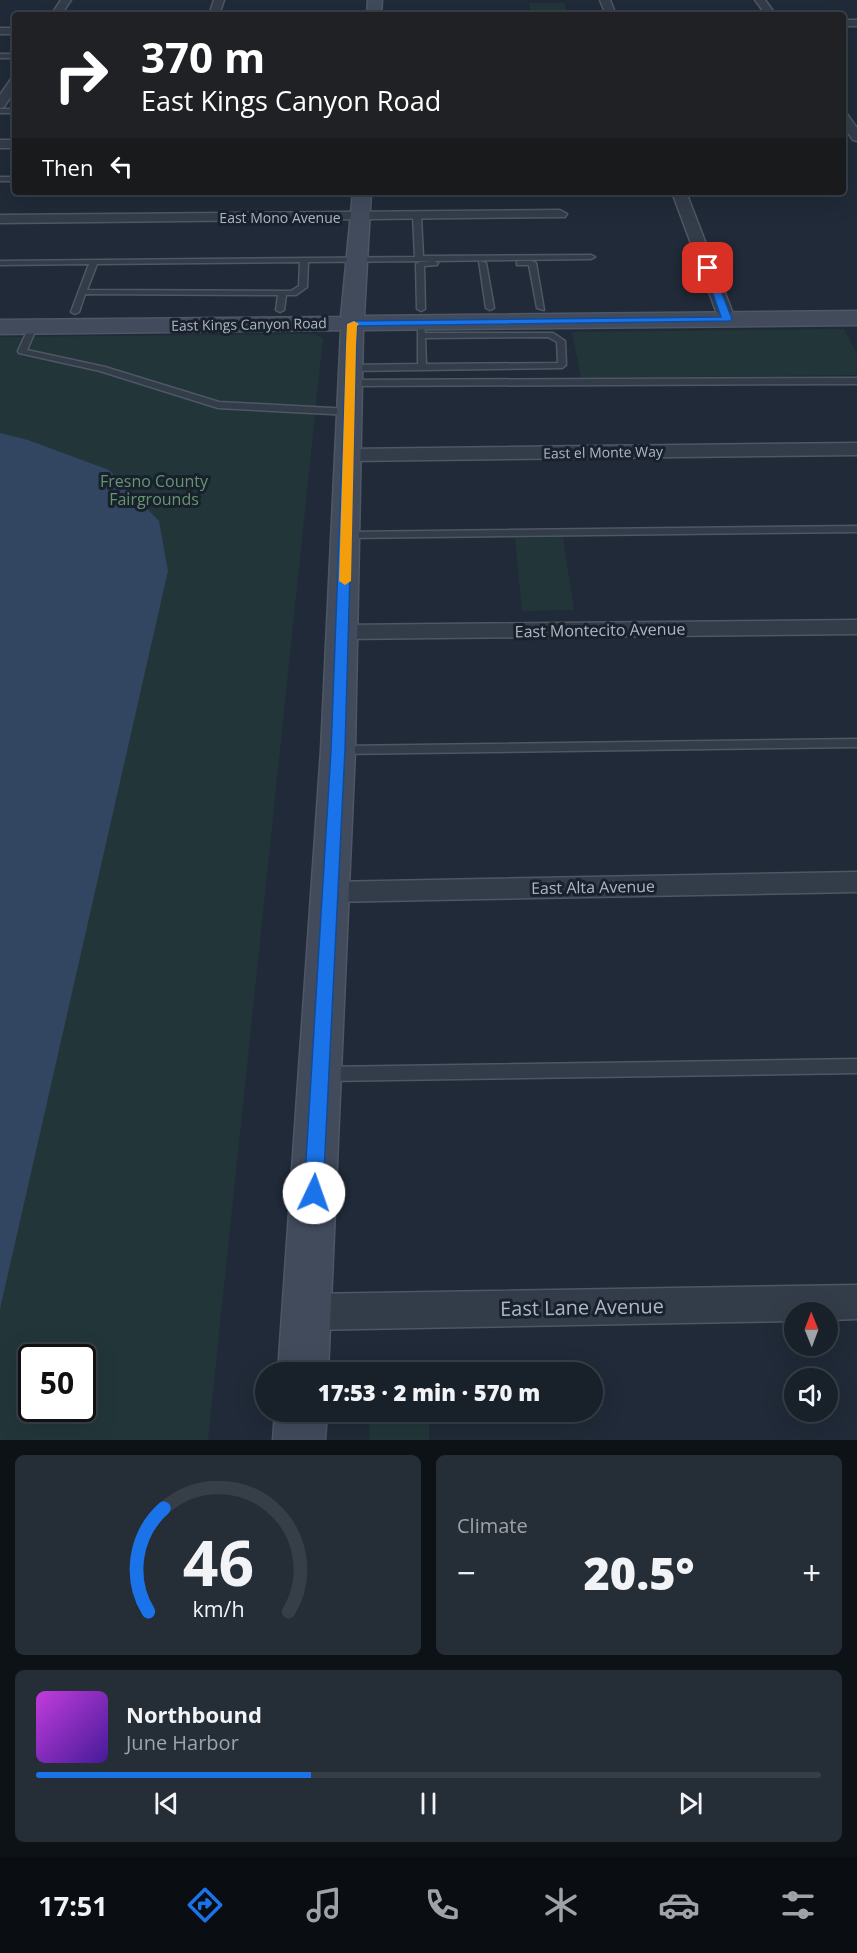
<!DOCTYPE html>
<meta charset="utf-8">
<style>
body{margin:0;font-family:"Open Sans",sans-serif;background:#252d36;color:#f1f3f6;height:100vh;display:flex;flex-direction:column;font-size:22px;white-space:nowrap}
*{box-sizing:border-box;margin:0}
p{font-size:20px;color:#9fa3a8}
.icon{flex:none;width:33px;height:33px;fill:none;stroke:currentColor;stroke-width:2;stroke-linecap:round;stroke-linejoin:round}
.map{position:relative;height:1440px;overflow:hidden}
.drawer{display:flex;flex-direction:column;gap:15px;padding:15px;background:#0d1217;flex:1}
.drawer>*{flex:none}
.hud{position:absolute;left:12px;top:12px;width:834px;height:183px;border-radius:6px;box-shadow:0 6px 24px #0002,0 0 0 2px #363e47;background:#202124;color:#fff;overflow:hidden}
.needle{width:39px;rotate:359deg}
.controls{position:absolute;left:784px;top:1302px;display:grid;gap:12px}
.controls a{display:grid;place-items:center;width:54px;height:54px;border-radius:50%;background:#18202a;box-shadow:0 6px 24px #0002,0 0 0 2px #363e47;font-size:30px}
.speed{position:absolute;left:18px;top:1344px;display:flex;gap:12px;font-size:30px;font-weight:700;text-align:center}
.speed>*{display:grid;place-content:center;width:78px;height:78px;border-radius:50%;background:#18202a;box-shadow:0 6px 24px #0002,0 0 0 2px #363e47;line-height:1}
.speed .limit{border:3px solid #111;border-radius:9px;background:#fff;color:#111}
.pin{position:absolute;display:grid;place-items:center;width:51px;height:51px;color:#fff;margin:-26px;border-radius:12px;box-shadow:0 3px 9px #0006}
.me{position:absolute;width:66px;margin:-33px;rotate:3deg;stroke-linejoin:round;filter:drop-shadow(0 0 4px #0008)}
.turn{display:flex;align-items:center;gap:21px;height:126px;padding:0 30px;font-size:27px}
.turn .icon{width:78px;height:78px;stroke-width:2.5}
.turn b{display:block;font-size:42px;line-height:51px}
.then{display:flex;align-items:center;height:57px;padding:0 30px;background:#0003;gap:12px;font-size:22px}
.big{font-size:45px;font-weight:800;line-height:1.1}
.drawer .card{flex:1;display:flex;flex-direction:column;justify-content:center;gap:9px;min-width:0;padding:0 21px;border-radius:9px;background:#252d36}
.drawer .dial{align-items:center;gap:0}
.dial svg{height:156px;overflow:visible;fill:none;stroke:#363e47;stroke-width:7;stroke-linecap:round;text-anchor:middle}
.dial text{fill:#f1f3f6;stroke:none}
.song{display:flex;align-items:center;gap:18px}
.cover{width:72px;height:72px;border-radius:9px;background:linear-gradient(135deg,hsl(290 70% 55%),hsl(260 70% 35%))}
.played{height:6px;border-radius:3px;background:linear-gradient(90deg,#1a73e8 35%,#363e47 35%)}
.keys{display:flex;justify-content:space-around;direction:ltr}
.heat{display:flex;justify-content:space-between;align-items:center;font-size:33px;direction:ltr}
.drawer .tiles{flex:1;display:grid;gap:15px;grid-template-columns:1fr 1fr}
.card:last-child{grid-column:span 2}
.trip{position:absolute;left:255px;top:1362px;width:348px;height:60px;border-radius:30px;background:#18202a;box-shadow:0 6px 24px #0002,0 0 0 2px #363e47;font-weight:800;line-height:60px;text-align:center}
.menu{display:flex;height:96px;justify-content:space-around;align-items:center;background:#0a0d11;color:#9fa3a8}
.menu .icon{width:42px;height:42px}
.menu .selected{color:#1a73e8}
.menu b{font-size:27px;color:#f1f3f6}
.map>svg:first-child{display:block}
.green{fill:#223639;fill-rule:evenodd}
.water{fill:#324561}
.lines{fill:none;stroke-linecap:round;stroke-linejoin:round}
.lane-casing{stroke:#4e5763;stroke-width:3}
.street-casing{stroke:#4e5763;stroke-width:3}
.secondary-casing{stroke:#4e5763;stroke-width:3}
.lane{fill:#333c49;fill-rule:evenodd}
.street{fill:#333c49;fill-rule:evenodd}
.secondary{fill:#414b5c;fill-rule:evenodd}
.route{fill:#1a73e8;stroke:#114b97;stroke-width:1.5}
.slow{fill:#f59e0b}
.labels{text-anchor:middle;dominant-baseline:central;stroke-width:6;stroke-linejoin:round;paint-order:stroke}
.far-street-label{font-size:14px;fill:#aeb7c5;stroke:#19212d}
.park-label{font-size:16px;fill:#659671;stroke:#19212d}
.street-label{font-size:16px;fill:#aeb7c5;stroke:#19212d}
.near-street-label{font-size:20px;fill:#aeb7c5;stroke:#19212d}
</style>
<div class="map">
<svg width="857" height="1440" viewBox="0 0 857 1440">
<rect width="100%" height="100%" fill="#202a38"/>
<!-- green -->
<g class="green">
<path d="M529,3H564L568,15H532Z"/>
<path d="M844,329L857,354V375L581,378L572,332Z"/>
<path d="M314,334L323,338L208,1440H0V337ZM32,1358H82V1408H32Z"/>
<path d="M563,537L574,610L522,611L515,538Z"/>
<path d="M389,1361H428V1372H377Z"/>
<path d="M370,1412H429V1440H369Z"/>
</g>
<!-- water -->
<path class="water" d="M0,433L28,440L109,470L159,521L168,571L0,1309Z"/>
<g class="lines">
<defs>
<g id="lane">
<rect x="0" y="54" width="15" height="4"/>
<rect x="0" y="109" width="15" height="4"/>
<rect x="0" y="177" width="15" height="4"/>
<path d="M417,214L421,216L423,256L591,255L595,257L591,259L434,261L438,263L437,265L424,266L425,309L421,311L417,309L416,264L420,262L433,261L308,262L307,287L296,295H286L284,310L280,312L276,310L278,295L85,294L79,312L75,314L71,312L89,264L0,265V261L415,257L413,216ZM300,262L299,286L291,291L87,290L97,264Z"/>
<path d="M479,261L486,263L494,308L490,310L486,308Z"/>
<path d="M517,261H532L536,263L544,310L537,308L529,265H517Z"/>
<path d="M30,325L37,327L27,350L105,367L219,402L350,409L354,412L350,415L218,408L100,371L19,353L18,351Z"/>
<path d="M418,327H424L425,333H553L565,341L566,365L562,368L350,371L346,368L350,365L418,364ZM548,337L557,342L558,363L426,364L425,338Z"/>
<path d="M857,378V384L350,386L346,383L350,380Z"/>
<path d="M857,526V532L347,538L342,535L347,532Z"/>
<path d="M857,739V747L339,754L333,750L339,746Z"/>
<path d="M857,1059V1073L325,1081L320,1079L317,1074L320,1069L325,1067Z"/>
</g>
<g id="street">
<path d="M61,0H71L61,15H51Z"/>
<path d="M214,0H224L219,15H209Z"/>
<path d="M600,0H610L616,15H606Z"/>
<path d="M755,0H765L776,15H766Z"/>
<rect x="843" y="20" width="14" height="6"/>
<rect x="0" y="28" width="15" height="6"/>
<path d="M15,78V90L4,107L0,108V95L11,79Z"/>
<path d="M843,113L847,114L857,128V141L853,140L843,126Z"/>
<rect x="0" y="140" width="15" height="8"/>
<path d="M672,192H686L735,319L733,322H721L719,319Z"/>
<path d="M560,210L567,214L565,217L0,223V215Z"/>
<path d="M857,443V455L349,461L342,459L340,455L342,451L349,449Z"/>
<path d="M857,620V634L342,639L334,637L331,632L334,627L342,625Z"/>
<path d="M857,872V892L329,902L319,899L315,892L319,885L329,882Z"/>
<path d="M857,1285V1319L828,1320V1312H795V1321L307,1330L294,1325L289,1312L294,1299L307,1294Z"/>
</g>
<g id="secondary">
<path d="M368,0H382L381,15H367Z"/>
<path d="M353,192H371L364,316L857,311V325L363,330L355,750L328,1372H278L321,750L341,330L0,334V320L341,317Z"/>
<path d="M275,1412H327L325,1440H273Z"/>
</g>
</defs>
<!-- lane casing -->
<use href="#lane" class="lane-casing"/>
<!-- street casing -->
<use href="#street" class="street-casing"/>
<!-- secondary casing -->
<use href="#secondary" class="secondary-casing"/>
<!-- lane -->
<use href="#lane" class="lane"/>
<!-- street -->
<use href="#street" class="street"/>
<!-- secondary -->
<use href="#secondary" class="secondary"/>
</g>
<!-- route -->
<path class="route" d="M708,265L712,268L732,319L730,321L357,326L345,750L323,1193L320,1200L314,1202L307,1200L304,1193L331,750L347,324L352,321L721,317L704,268Z"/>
<!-- slow -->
<path class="slow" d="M354,321L359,324L357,326L356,346L351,581L345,585L339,581L346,346L347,324Z"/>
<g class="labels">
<!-- far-street labels -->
<g class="far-street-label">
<text x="280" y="217">East Mono Avenue</text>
<text transform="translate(249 324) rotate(-1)">East Kings Canyon Road</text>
<text transform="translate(603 452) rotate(-1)">East el Monte Way</text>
</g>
<!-- park labels -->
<g class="park-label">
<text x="154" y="481">Fresno County<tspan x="154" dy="18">Fairgrounds</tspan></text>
</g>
<!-- street labels -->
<g class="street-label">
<text transform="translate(600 630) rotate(-1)">East Montecito Avenue</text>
<text transform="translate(593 887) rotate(-1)">East Alta Avenue</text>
</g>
<!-- near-street labels -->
<g class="near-street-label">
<text transform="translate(582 1307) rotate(-1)">East Lane Avenue</text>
</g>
</g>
</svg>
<div class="controls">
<a><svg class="needle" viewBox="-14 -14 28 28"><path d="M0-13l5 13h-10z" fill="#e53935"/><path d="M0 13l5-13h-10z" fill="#9fa3a8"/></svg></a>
<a><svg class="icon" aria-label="sound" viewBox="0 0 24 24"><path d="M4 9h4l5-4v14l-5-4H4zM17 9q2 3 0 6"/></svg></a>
</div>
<div class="speed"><div class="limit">50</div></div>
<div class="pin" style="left:708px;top:268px;background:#d93025"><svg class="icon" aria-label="arrive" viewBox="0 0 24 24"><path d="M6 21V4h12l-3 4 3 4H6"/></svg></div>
<svg class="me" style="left:314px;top:1193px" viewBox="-20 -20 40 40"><circle r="19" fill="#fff"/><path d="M0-13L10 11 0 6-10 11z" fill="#1a73e8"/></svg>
<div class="trip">17:53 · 2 min · 570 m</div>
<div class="hud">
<div class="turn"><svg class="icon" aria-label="right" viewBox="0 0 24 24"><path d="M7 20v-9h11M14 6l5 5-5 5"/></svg><div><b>370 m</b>East Kings Canyon Road</div></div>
<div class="then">Then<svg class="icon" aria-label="left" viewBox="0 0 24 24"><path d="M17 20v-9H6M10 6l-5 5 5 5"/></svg></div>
</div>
</div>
<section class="drawer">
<div class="tiles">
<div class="card dial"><svg viewBox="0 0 100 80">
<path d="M14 69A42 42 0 1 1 86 69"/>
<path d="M14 69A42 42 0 0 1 22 16" stroke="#1a73e8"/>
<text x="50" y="56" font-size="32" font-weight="700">46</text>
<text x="50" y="72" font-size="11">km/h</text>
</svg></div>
<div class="card"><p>Climate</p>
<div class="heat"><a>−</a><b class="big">20.5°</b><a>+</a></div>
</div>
<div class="card">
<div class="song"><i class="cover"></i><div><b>Northbound</b><p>June Harbor</p></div></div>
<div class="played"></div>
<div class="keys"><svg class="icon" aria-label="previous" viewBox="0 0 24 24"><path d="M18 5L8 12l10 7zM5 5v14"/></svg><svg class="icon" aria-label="pause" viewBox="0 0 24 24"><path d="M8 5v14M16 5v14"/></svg><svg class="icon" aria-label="next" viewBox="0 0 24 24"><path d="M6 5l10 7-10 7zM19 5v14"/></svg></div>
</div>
</div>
</section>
<nav class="menu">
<b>17:51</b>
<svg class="icon selected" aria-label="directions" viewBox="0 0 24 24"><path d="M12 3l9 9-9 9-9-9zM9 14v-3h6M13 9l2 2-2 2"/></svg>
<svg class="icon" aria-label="music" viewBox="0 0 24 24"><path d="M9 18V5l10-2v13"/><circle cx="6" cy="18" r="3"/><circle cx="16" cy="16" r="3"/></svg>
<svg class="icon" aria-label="phone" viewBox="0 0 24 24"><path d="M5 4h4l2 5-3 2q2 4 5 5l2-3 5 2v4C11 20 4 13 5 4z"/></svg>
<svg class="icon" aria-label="climate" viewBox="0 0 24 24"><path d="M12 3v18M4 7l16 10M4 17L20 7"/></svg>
<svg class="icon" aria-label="car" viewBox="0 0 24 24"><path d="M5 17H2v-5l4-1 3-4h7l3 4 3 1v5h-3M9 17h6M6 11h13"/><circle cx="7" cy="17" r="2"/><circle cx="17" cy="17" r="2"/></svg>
<svg class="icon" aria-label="filters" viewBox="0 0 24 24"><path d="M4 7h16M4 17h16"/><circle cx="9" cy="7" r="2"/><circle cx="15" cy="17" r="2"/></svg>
</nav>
